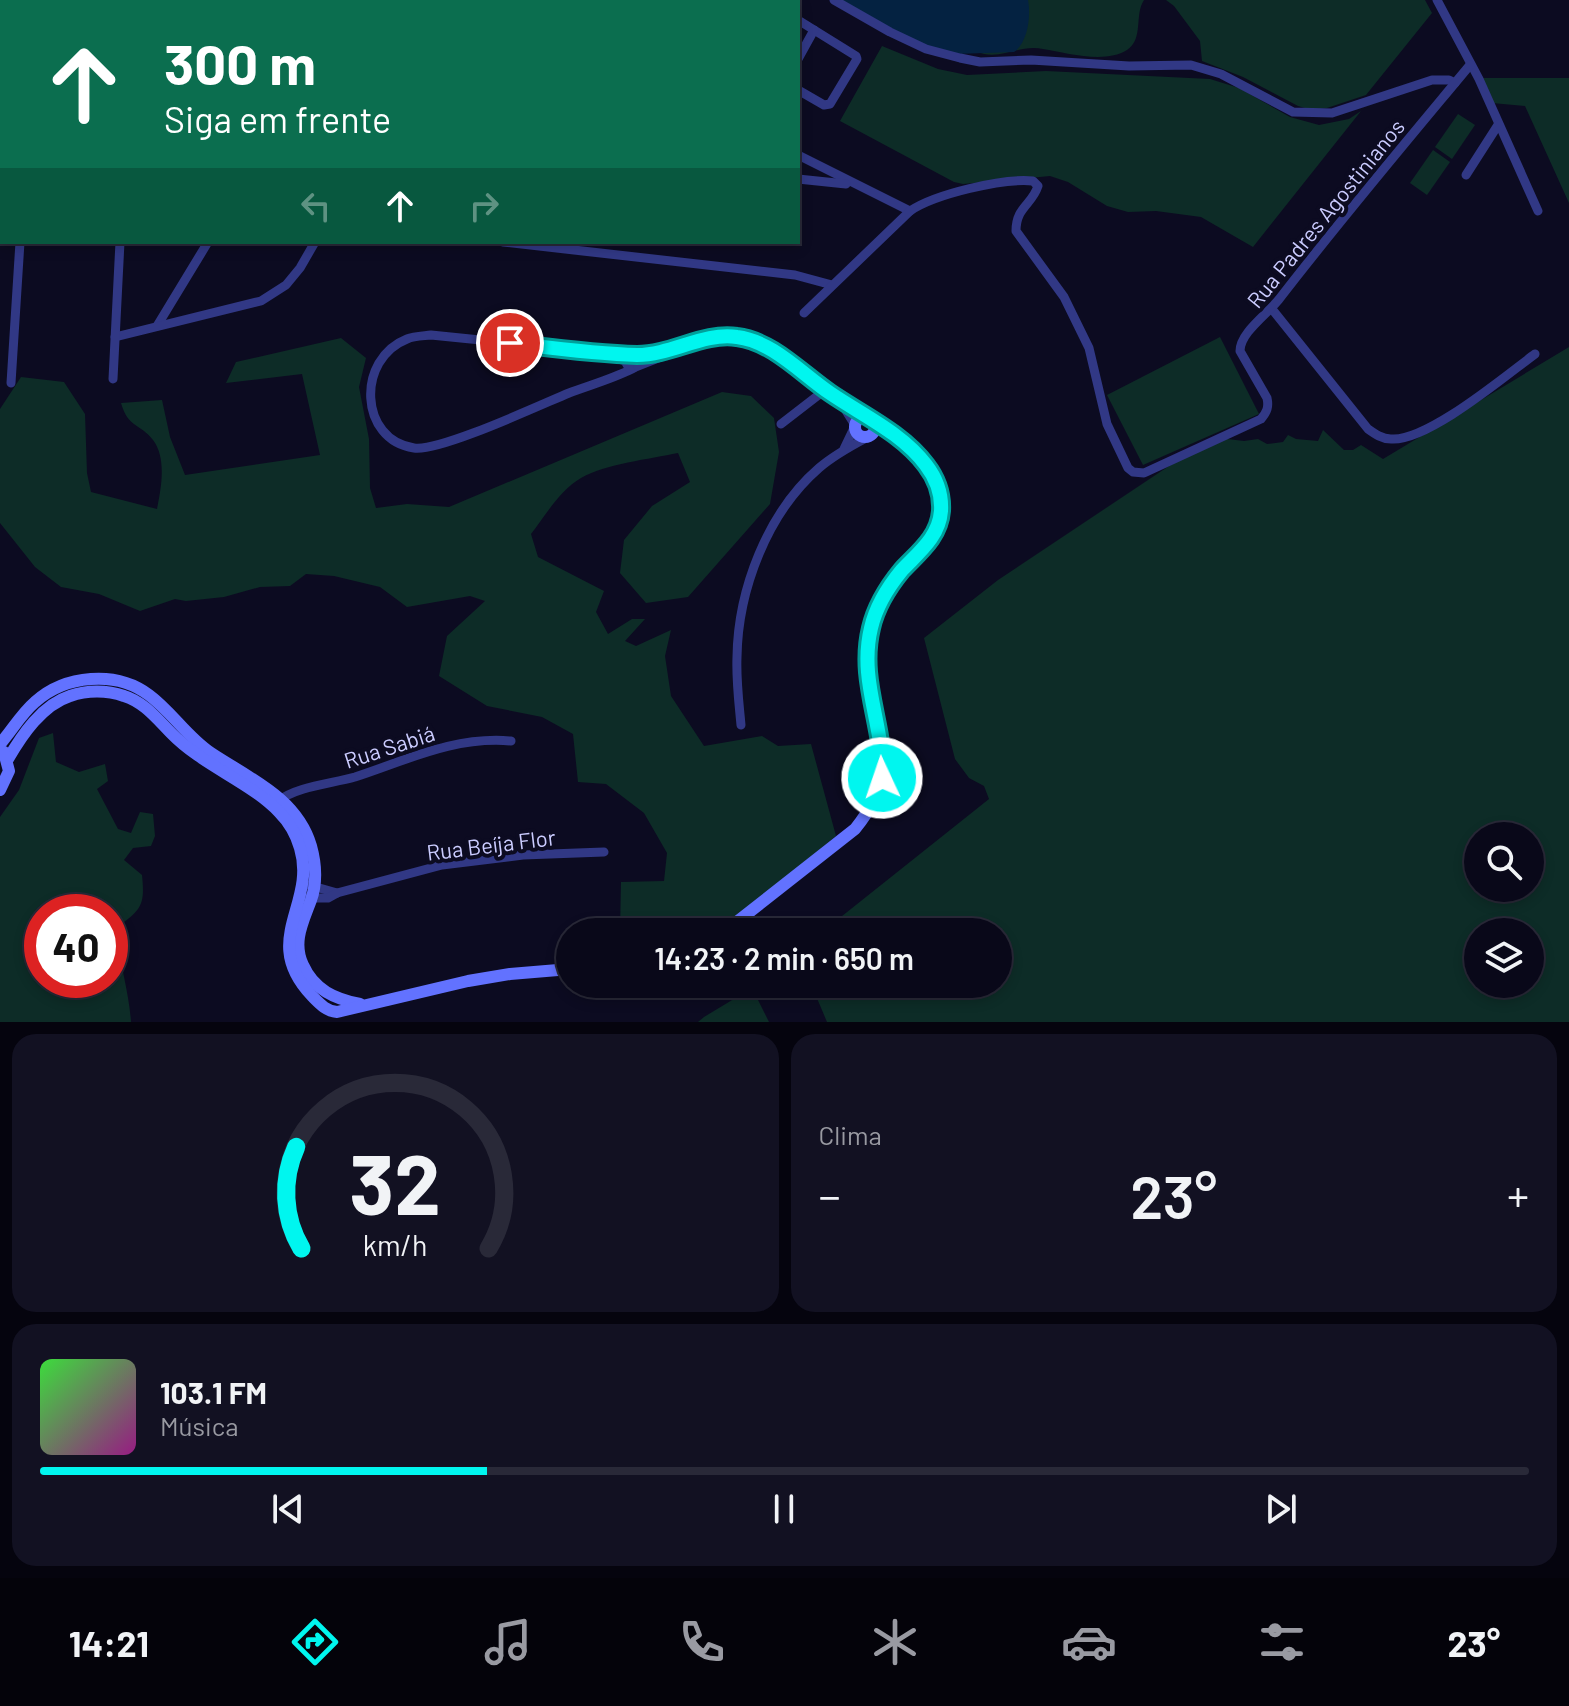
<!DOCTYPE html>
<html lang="pt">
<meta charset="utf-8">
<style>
body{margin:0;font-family:Barlow,sans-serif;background:#121122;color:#f1f3f6;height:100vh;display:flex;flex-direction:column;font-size:30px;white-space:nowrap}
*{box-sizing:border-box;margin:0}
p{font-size:26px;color:#999aa2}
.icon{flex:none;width:44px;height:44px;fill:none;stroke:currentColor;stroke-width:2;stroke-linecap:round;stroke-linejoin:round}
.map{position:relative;height:1022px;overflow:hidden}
.drawer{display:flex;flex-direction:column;gap:12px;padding:12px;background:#05040e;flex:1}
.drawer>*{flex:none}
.guide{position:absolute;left:0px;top:0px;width:800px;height:244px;box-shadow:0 4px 12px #0003,0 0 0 2px #292938;background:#0b6e4f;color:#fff;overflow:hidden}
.controls{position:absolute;left:1464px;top:822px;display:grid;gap:16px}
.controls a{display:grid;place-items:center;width:80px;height:80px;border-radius:50%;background:#090819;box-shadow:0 4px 12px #0003,0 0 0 2px #292938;font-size:40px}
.speed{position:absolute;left:24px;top:894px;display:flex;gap:16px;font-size:40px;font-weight:700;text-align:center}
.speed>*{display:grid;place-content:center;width:104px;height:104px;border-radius:50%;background:#090819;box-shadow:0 4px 12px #0003,0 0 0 2px #292938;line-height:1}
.speed .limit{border:12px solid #d22;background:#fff;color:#111}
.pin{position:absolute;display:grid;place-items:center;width:68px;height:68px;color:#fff;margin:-34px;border:4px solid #fff;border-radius:50%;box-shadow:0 2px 8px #0007}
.me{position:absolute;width:88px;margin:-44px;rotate:357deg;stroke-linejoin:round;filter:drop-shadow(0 0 6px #0008)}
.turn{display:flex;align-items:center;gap:28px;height:168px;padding:0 32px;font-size:36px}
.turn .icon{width:104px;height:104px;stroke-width:2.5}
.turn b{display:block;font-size:56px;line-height:68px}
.lanes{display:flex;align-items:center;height:76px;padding:0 32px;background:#0003;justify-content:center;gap:40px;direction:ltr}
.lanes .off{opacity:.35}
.big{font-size:60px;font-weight:600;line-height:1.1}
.drawer .widget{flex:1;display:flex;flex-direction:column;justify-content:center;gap:12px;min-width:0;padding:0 28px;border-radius:24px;background:#121122}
.drawer .dial{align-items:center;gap:0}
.dial svg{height:208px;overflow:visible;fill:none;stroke:#292938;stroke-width:7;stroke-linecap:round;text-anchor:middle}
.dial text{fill:#f1f3f6;stroke:none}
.song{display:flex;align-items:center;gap:24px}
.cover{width:96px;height:96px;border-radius:12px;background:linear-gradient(135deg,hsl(120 70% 55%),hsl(310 70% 35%))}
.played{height:8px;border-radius:4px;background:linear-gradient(90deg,#00f6ef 30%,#292938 30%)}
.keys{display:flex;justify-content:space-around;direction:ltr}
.heat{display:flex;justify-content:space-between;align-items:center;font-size:44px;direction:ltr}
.drawer .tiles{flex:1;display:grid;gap:12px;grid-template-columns:1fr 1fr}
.widget:last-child{grid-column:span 2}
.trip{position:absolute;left:556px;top:918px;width:456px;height:80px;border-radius:40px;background:#090819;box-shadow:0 4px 12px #0003,0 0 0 2px #292938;font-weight:600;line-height:80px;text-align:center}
.tabs{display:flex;height:128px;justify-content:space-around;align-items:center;background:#04030a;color:#999aa2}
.tabs .icon{width:56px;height:56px}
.tabs .on{color:#00f6ef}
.tabs b{font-size:36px;color:#f1f3f6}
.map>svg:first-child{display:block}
.green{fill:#0d2c27;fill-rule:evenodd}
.water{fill:#042241}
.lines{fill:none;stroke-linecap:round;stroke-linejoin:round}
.street{stroke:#313885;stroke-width:9}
.secondary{stroke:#6272ff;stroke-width:12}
.route-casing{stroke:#00a09b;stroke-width:20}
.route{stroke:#00f6ef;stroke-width:14}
.labels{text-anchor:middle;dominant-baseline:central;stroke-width:8;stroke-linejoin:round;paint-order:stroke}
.street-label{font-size:22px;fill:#cbccff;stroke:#0c0b21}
</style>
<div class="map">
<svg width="1569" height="1022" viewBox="0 0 1569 1022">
<rect width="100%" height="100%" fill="#0c0b21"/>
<!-- green -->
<g class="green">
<path d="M834,0H1144C1134,15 1144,39 1127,50C1105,64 1067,53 1043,49C1022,44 1005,58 984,54C968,50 952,42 937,37C903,25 868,12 834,0Z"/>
<path d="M1166,0H1425L1432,13L1366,95L1327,108L1312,110L1298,106L1243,77L1202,61L1200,41L1174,6Z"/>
<path d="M882,46L938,69L967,75L1046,71L1210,79L1239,88L1290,117L1319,125L1349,119L1361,111L1253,247L1201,217L1156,211L1128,212L1107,206L1068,182L1050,176L963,184L954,182L840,121Z"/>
<path d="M1481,78H1569V203L1525,106L1492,103Z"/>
<path d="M1458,114L1475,125L1452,159L1435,147Z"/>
<path d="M1433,150L1450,162L1427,195L1410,183Z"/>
<path d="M1220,337L1259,414L1143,465L1107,395Z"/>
<path d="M341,338L366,358L359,387L369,439L370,488L376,508L407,504L449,507L722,392L751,396L774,418L779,452L770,504L688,597L646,603L620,573L624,540L652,506L690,482L678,453C650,459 605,464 581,478C560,490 545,516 531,534L538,557L604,591L596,612L608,634L632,619H645L625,641L636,646L671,630L665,656L671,696L704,746L762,736L778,746L811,744L836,836L739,916L714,932H620L621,882L664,881L667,853L644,813L606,784L578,782L573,734L542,717L487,706L439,676L447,636L485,601L470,596L407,607L380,587L334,576L306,574L290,586L260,587L224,597L186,601L175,599L140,611L99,594L61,587L35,567L0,523V409L21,377L64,382L85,414L87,473L91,492L157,509C161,489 167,458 153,440C140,423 128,428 121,403L162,400L170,437L185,475L320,455L302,374L226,383L236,362Z"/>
<path d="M1569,347V1022H827L811,984H998V932H822L989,799L984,786L969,778L955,759L924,638L998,580L1181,458L1219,438L1244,441L1258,439L1267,444L1283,442L1288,435L1296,439L1318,441L1323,430L1344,450H1353L1361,445L1383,459ZM1478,836H1530V888H1478ZM1478,932H1530V984H1478Z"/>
<path d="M53,733L56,762L79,772L105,764L108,781L97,789L118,829L131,833L140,812L153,814L155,836L151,846L133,848L124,860L142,875C145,904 142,909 119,926C117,959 129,989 131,1022H0V817L19,790L39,738ZM42,912H110V980H42Z"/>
<path d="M752,988L769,1022H698L704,1017Z"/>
</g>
<!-- water -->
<path class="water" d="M834,0H1028C1031,16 1028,42 1014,52L956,54L926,48Z"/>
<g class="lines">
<!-- street -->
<g class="street">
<path d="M29,0V2"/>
<path d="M130,0V2"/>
<path d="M161,0L163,2"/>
<path d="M267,0L268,2"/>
<path d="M375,0L377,2"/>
<path d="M484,0L485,2"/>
<path d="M507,0L510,2"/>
<path d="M622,0H627"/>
<path d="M765,0L768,2"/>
<path d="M834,0L890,32L926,49L960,58L980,62L1031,60L1129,66L1191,65L1221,74L1293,112L1332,113L1432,80H1449L1455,83"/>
<path d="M1437,0L1479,79L1538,211"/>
<path d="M591,2L592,0"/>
<path d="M677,2L678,0"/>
<path d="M798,20L856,56L857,59L830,104L824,105L798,90"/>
<path d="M798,59L814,30"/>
<path d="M0,109H2"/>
<path d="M798,155L910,211"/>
<path d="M1466,175L1498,125"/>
<path d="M798,179L846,184"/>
<path d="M503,242L795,275L832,285"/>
<path d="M1272,309L1368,429C1375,434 1382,439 1391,439C1427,442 1505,376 1535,354"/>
<path d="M804,313L910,211C935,194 1003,178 1033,181L1038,186C1032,205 1016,207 1016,231L1064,297L1089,348L1107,424L1128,468L1133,472L1144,473L1261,419C1267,412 1269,407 1267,398L1240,351C1240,332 1269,313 1280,298C1341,219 1406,142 1470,65"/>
<path d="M157,326L208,242"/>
<path d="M115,337L261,301L286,285L300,268L315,242"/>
<path d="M627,355L431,335C423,336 414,336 407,339C356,359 359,440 414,448C439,452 540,405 569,393C590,385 612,379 632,369"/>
<path d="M637,355L672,349"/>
<path d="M613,357L625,361L629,368H634L640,364V359L635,354H630L625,358"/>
<path d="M638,366L711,337H739L769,348L867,417"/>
<path d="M113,379L120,242"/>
<path d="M11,383L20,242"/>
<path d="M840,401L855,425"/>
<path d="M781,424L825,390"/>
<path d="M844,449L854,428"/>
<path d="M741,725C739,703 736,680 737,657C738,590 767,513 819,468C833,456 849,447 866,438"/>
<path d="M278,801C298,786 330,784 355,777C407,760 455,736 511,741"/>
<path d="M309,885L337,893"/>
<path d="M305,898H328L337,893L442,865L523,855L604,852"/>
</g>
<!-- secondary -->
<g class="secondary">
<circle cx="865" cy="427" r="10"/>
<path d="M0,744C12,730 22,713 35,702C65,675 116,670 149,695C172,712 187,737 211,753C250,779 297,798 311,846C316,864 317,883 311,900C303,922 292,942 303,965C314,990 335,999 360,1004"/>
<path d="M8,759C22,735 42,705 70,696C87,690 107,690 124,696C144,702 157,719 171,733C203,766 249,781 279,812C289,822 296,834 300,848C317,905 259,940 312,996C320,1004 326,1011 337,1012L468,981L510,974L570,969"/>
<path d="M0,790L9,771L4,752"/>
<path d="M724,932L855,829C904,769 872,739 866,674C864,660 867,646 870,632C875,610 886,590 900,573C917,552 941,537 941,508C942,467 903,441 873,421"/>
</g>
</g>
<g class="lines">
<defs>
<path id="route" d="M510,343C552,348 596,354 637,355C672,355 703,332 737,337C772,341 802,374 830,393C862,415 902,433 926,465C936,478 942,494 941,511C939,537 919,552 902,570C888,587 876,606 871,628C858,682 885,726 882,778"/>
</defs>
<!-- route casing -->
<use href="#route" class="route-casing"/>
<!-- route -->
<use href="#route" class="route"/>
</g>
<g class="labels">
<!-- street labels -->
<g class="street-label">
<text transform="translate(1325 213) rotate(-51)">Rua Padres Agostinianos</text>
<text transform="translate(389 746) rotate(-18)">Rua Sabiá</text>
<text transform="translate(491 844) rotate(-7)">Rua Beíja Flor</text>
</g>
</g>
</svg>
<div class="controls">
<a><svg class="icon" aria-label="search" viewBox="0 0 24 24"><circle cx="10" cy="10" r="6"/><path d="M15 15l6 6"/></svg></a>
<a><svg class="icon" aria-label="layers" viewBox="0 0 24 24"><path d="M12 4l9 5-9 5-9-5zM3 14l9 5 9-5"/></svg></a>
</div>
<div class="speed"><div class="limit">40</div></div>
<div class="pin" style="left:510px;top:343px;background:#d93025"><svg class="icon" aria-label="arrive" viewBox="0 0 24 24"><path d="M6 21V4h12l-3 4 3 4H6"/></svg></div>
<svg class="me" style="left:882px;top:778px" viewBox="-20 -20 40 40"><circle r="17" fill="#00f6ef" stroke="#fff" stroke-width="3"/><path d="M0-11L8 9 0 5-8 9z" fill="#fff"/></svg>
<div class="trip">14:23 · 2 min · 650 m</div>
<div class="guide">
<div class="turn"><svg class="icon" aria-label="ahead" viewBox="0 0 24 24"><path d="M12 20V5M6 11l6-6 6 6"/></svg><div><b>300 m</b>Siga em frente</div></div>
<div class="lanes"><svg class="icon off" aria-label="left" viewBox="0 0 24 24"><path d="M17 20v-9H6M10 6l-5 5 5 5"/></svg><svg class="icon" aria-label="ahead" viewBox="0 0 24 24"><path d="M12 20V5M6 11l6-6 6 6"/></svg><svg class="icon off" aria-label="right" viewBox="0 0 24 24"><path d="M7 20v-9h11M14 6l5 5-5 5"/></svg></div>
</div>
</div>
<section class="drawer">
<div class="tiles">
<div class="widget dial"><svg viewBox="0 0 100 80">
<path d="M14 69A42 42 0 1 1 86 69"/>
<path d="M14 69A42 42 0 0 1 12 30" stroke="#00f6ef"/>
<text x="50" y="56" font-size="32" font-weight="700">32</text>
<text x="50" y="72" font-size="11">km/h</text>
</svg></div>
<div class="widget"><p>Clima</p>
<div class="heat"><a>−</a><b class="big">23°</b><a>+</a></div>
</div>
<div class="widget">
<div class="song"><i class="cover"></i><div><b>103.1 FM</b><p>Música</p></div></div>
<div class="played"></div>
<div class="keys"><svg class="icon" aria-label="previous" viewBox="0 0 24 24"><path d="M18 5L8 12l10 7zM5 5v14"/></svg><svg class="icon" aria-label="pause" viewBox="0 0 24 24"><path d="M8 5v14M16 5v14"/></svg><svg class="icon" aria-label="next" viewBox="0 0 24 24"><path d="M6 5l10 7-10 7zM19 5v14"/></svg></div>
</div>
</div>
</section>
<nav class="tabs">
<b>14:21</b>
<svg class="icon on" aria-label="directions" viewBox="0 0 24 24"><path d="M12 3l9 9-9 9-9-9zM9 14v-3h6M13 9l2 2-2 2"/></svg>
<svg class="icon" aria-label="music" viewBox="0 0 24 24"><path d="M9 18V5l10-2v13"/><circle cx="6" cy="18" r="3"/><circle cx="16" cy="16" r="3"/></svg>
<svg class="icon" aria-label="phone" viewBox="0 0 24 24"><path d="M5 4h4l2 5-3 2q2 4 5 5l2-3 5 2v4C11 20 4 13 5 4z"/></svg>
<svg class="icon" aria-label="climate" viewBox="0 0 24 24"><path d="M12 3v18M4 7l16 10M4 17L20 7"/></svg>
<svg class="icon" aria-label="car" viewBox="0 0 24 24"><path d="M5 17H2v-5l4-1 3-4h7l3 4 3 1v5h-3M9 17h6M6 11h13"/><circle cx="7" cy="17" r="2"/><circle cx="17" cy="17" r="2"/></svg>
<svg class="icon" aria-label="filters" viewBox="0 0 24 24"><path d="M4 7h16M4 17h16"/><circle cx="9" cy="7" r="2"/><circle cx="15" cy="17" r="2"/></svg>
<b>23°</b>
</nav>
